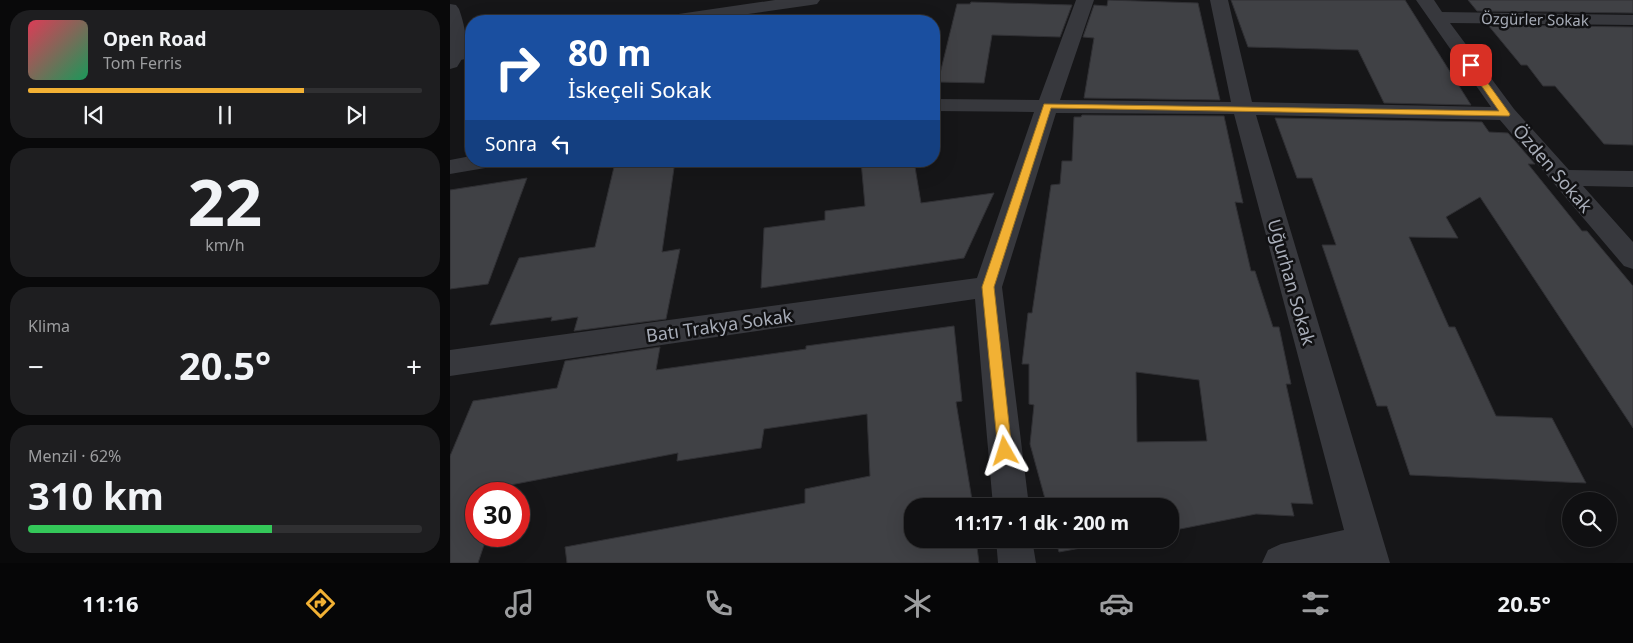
<!DOCTYPE html>
<html lang="tr">
<meta charset="utf-8">
<style>
body{margin:0;font-family:"Noto Sans",sans-serif;background:#1e1e20;color:#f1f3f6;height:100vh;display:flex;flex-direction:column;font-size:19px;white-space:nowrap}
*{box-sizing:border-box;margin:0}
p{font-size:16px;color:#9c9d9f}
.icon{flex:none;width:28px;height:28px;fill:none;stroke:currentColor;stroke-width:2;stroke-linecap:round;stroke-linejoin:round}
.map{position:relative;flex:1;overflow:hidden}
.side{display:flex;flex-direction:column;gap:10px;padding:10px;background:#09090a;width:450px}
.side>*{flex:none}
.top-card{position:absolute;left:15px;top:15px;width:475px;height:152px;border-radius:20px;box-shadow:0 5px 20px #0002,0 0 0 1px #303032;background:#1a4fa0;color:#fff;overflow:hidden}
.controls{position:absolute;left:1112px;top:492px;display:grid;gap:10px}
.controls a{display:grid;place-items:center;width:55px;height:55px;border-radius:50%;background:#101012;box-shadow:0 5px 20px #0002,0 0 0 1px #303032;font-size:25px}
.speed{position:absolute;left:15px;top:482px;display:flex;gap:10px;font-size:25px;font-weight:700;text-align:center}
.speed>*{display:grid;place-content:center;width:65px;height:65px;border-radius:50%;background:#101012;box-shadow:0 5px 20px #0002,0 0 0 1px #303032;line-height:1}
.speed .limit{border:8px solid #d22;background:#fff;color:#111}
.pin{position:absolute;display:grid;place-items:center;width:42px;height:42px;color:#fff;margin:-21px;border-radius:10px;box-shadow:0 2px 8px #0006}
.me{position:absolute;width:55px;margin:-28px;rotate:354deg;stroke-linejoin:round;filter:drop-shadow(0 0 4px #0008)}
.turn{display:flex;align-items:center;gap:18px;height:105px;padding:0 20px;font-size:22px}
.turn .icon{width:65px;height:65px;stroke-width:2.5}
.turn b{display:block;font-size:35px;line-height:42px}
.then{display:flex;align-items:center;height:48px;padding:0 20px;background:#0003;gap:10px;font-size:19px}
.big{font-size:38px;font-weight:700;line-height:1.1}
.side .tile{flex:1;display:flex;flex-direction:column;justify-content:center;gap:8px;min-width:0;padding:0 18px;border-radius:20px;background:#1e1e20}
.side .dial{align-items:center;gap:0}
.dial b{font-size:65px;line-height:1}
.song{display:flex;align-items:center;gap:15px}
.cover{width:60px;height:60px;border-radius:8px;background:linear-gradient(135deg,hsl(350 70% 55%),hsl(150 70% 35%))}
.played{height:5px;border-radius:2px;background:linear-gradient(90deg,#f2b134 70%,#303032 70%)}
.keys{display:flex;justify-content:space-around;direction:ltr}
.heat{display:flex;justify-content:space-between;align-items:center;font-size:28px;direction:ltr}
.charge{height:8px;border-radius:4px;background:linear-gradient(90deg,#34c759 62%,#303032 0)}
.trip{position:absolute;left:454px;top:498px;width:275px;height:50px;border-radius:20px;background:#101012;box-shadow:0 5px 20px #0002,0 0 0 1px #303032;font-weight:700;line-height:50px;text-align:center}
.tabs{display:flex;height:80px;justify-content:space-around;align-items:center;background:#060607;color:#9c9d9f}
.tabs .icon{width:35px;height:35px}
.tabs .current{color:#f2b134}
.tabs b{font-size:22px;color:#f1f3f6}
main{display:flex;flex:1;min-height:0}
.map>svg:first-child{display:block}
.building{fill:#404145;stroke:#303034;fill-rule:evenodd}
.lines{fill:none;stroke-linecap:round;stroke-linejoin:round}
.minor{fill:#37383d;fill-rule:evenodd}
.tertiary{fill:#37383d;fill-rule:evenodd}
.route{fill:#f2b134;stroke:#9d7322}
.labels{text-anchor:middle;dominant-baseline:central;stroke-width:5;stroke-linejoin:round;paint-order:stroke}
.far-street-label{font-size:15px;fill:#a8adb8;stroke:#111113}
.street-label{font-size:18px;fill:#a8adb8;stroke:#111113}
</style>
<main>
<section class="side">
<div class="tile">
<div class="song"><i class="cover"></i><div><b>Open Road</b><p>Tom Ferris</p></div></div>
<div class="played"></div>
<div class="keys"><svg class="icon" aria-label="previous" viewBox="0 0 24 24"><path d="M18 5L8 12l10 7zM5 5v14"/></svg><svg class="icon" aria-label="pause" viewBox="0 0 24 24"><path d="M8 5v14M16 5v14"/></svg><svg class="icon" aria-label="next" viewBox="0 0 24 24"><path d="M6 5l10 7-10 7zM19 5v14"/></svg></div>
</div>
<div class="tile dial"><b>22</b><p>km/h</p></div>
<div class="tile"><p>Klima</p>
<div class="heat"><a>−</a><b class="big">20.5°</b><a>+</a></div>
</div>
<div class="tile"><p>Menzil · 62%</p><b class="big">310 km</b><div class="charge"></div></div>
</section>
<div class="map">
<svg width="1183" height="563" viewBox="0 0 1183 563">
<rect width="100%" height="100%" fill="#161618"/>
<!-- building -->
<g class="building">
<path d="M658,0L748,3L770,100L634,98L644,38L633,37L644,5L657,6Z"/>
<path d="M781,0H955L1021,105L934,103L908,50L798,47Z"/>
<path d="M1018,0H1183V13L1027,11Z"/>
<path d="M521,2L622,5L610,37L542,35L534,83L488,82L507,4H520Z"/>
<path d="M1038,25L1183,27V145L1154,144L1105,86H1093L1077,65H1071Z"/>
<path d="M632,115L774,116L793,203L785,202L801,271H805L823,327H829L841,384H836L863,504L841,503L844,516L806,514L720,531V506H597L580,444L584,405L579,404V364H572L578,313H582L601,185L610,184L612,161H622L624,117H631ZM686,372L749,380L757,441L687,442Z"/>
<path d="M825,118L1032,122L1039,132L1058,133L1085,164H1078L1132,231H1137L1183,286V428L1030,197L996,217L1008,238L959,237L999,327H1005L1046,416L1102,418L1136,483L960,475L937,406H927L872,245H886L862,178H847Z"/>
<path d="M204,161H225L212,252L230,249L216,319L124,331L128,317L101,321L102,317L40,325L69,258L145,247L164,167Z"/>
<path d="M411,161H464L471,203L544,193L514,258L311,288L314,228L375,220V211L415,206Z"/>
<path d="M77,178L38,284L0,289V190Z"/>
<path d="M504,326L512,401L506,402L523,506H462V539H526L529,563H117L115,547L355,503V489L420,476L417,414L314,429L311,448L227,461L228,453L55,486L52,494H26V536H37L28,563H0V456L23,401L107,388L115,361L210,347L206,370L356,349V346Z"/>
<path d="M605,539H680L609,552Z"/>
</g>
<g class="lines">
<!-- minor -->
<g class="minor">
<path d="M325,0H370L367,4L361,5L250,21H206L209,17L215,16Z"/>
<path d="M626,0H644L610,100L781,102L760,0H778L802,102L1041,107L966,0H984L992,12L1183,15V25L1000,23L1064,109L1119,170L1183,171V187L1133,186L1183,242V269L1174,266L1050,120L806,115L940,563H812L818,550L831,544L894,530L784,114L606,113L552,287L579,506H543L525,299L0,376V350L527,278L584,112L484,111V99L589,100Z"/>
<path d="M21,46V58L5,61L0,60V50Z"/>
<path d="M21,156V161H50L47,166L0,174V160Z"/>
<path d="M546,539H582L586,563H548Z"/>
</g>
<!-- tertiary -->
<path class="tertiary" d="M0,4L6,5L9,9C16,29 20,49 7,67L0,69Z"/>
</g>
<!-- route -->
<path class="route" d="M1019,64H1024L1060,114L1059,116L601,108L544,287L562,451L560,456L555,458L550,456L548,451L532,287L594,104L1049,111L1017,65Z"/>
<g class="labels">
<!-- far-street labels -->
<g class="far-street-label">
<text transform="translate(1085 19) rotate(1)">Özgürler Sokak</text>
</g>
<!-- street labels -->
<g class="street-label">
<text transform="translate(1103 168) rotate(49)">Özden Sokak</text>
<text transform="translate(842 282) rotate(74)">Uğurhan Sokak</text>
<text transform="translate(269 325) rotate(-8)">Batı Trakya Sokak</text>
</g>
</g>
</svg>
<div class="controls">
<a><svg class="icon" aria-label="search" viewBox="0 0 24 24"><circle cx="10" cy="10" r="6"/><path d="M15 15l6 6"/></svg></a>
</div>
<div class="speed"><div class="limit">30</div></div>
<div class="pin" style="left:1021px;top:65px;background:#d93025"><svg class="icon" aria-label="arrive" viewBox="0 0 24 24"><path d="M6 21V4h12l-3 4 3 4H6"/></svg></div>
<svg class="me" style="left:555px;top:451px" viewBox="-20 -20 40 40"><path d="M0-17L14 15 0 8-14 15z" fill="#f2b134" stroke="#fff" stroke-width="4"/></svg>
<div class="trip">11:17 · 1 dk · 200 m</div>
<div class="top-card">
<div class="turn"><svg class="icon" aria-label="right" viewBox="0 0 24 24"><path d="M7 20v-9h11M14 6l5 5-5 5"/></svg><div><b>80 m</b>İskeçeli Sokak</div></div>
<div class="then">Sonra<svg class="icon" aria-label="left" viewBox="0 0 24 24"><path d="M17 20v-9H6M10 6l-5 5 5 5"/></svg></div>
</div>
</div>
</main>
<nav class="tabs">
<b>11:16</b>
<svg class="icon current" aria-label="directions" viewBox="0 0 24 24"><path d="M12 3l9 9-9 9-9-9zM9 14v-3h6M13 9l2 2-2 2"/></svg>
<svg class="icon" aria-label="music" viewBox="0 0 24 24"><path d="M9 18V5l10-2v13"/><circle cx="6" cy="18" r="3"/><circle cx="16" cy="16" r="3"/></svg>
<svg class="icon" aria-label="phone" viewBox="0 0 24 24"><path d="M5 4h4l2 5-3 2q2 4 5 5l2-3 5 2v4C11 20 4 13 5 4z"/></svg>
<svg class="icon" aria-label="climate" viewBox="0 0 24 24"><path d="M12 3v18M4 7l16 10M4 17L20 7"/></svg>
<svg class="icon" aria-label="car" viewBox="0 0 24 24"><path d="M5 17H2v-5l4-1 3-4h7l3 4 3 1v5h-3M9 17h6M6 11h13"/><circle cx="7" cy="17" r="2"/><circle cx="17" cy="17" r="2"/></svg>
<svg class="icon" aria-label="filters" viewBox="0 0 24 24"><path d="M4 7h16M4 17h16"/><circle cx="9" cy="7" r="2"/><circle cx="15" cy="17" r="2"/></svg>
<b>20.5°</b>
</nav>
